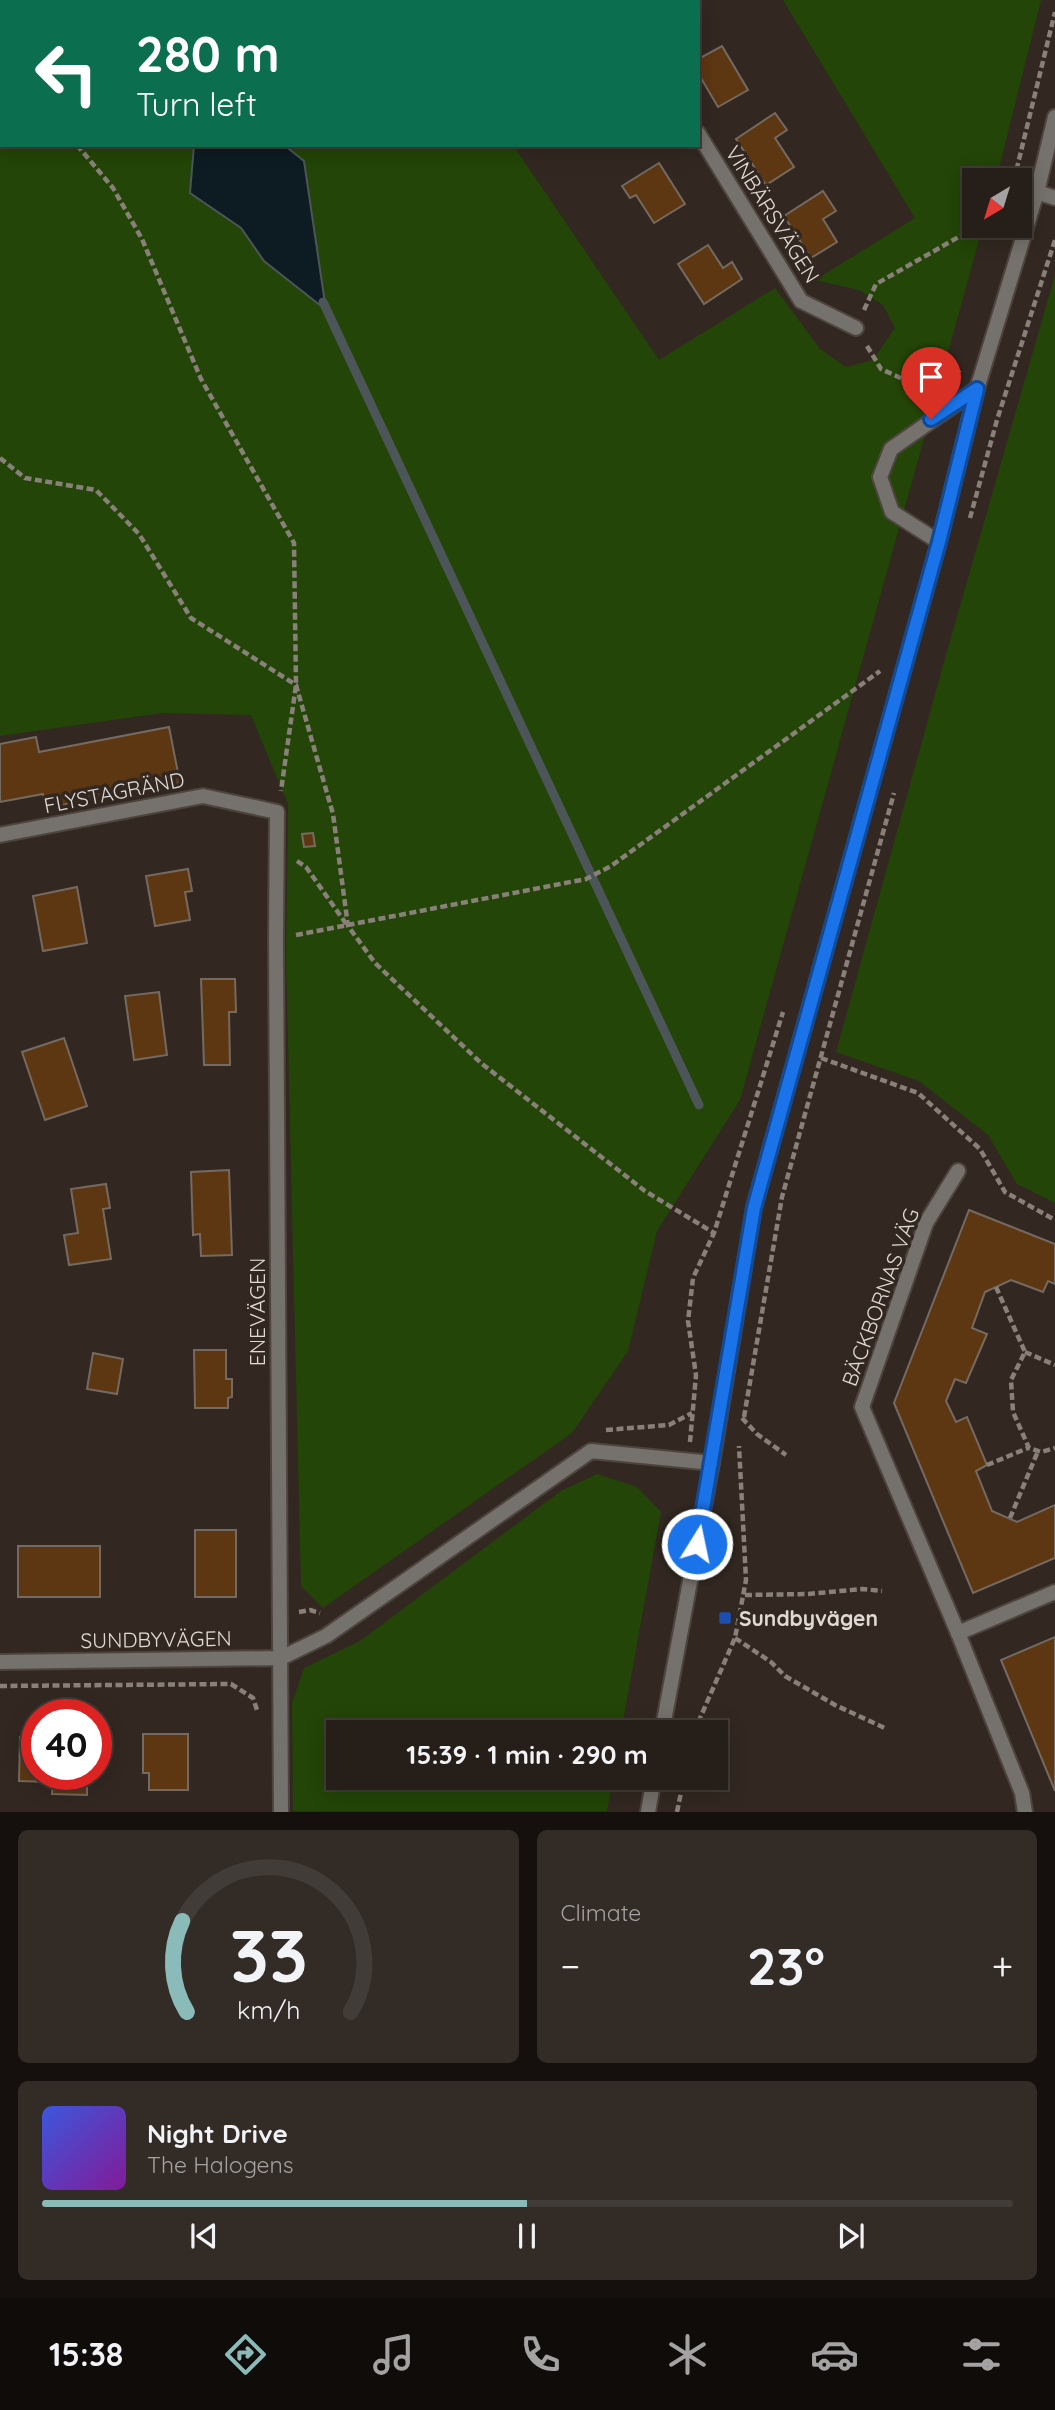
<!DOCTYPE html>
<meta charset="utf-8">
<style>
body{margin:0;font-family:Quicksand,sans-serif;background:#322b26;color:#f1f3f6;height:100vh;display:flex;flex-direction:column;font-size:26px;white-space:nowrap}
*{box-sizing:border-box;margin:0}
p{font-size:23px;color:#a4a2a2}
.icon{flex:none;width:38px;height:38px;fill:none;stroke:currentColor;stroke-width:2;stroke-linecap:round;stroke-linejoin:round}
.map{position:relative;height:1812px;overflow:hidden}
.details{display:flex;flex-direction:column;gap:18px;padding:18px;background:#15100e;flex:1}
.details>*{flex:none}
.top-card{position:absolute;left:0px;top:0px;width:700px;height:147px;box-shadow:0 4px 18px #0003,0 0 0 2px #423c38;background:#0b6e4f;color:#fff;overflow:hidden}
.needle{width:46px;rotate:218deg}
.controls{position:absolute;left:962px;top:168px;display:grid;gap:14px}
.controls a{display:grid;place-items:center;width:70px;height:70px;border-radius:0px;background:#261e19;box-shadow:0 4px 18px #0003,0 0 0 2px #423c38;font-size:35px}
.speed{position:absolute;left:21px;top:1699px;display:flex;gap:14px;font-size:35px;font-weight:700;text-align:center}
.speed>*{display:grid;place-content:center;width:91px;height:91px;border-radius:50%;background:#261e19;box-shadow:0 4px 18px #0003,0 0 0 2px #423c38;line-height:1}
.speed .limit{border:10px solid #d22;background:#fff;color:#111}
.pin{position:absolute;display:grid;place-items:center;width:60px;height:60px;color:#fff;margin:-72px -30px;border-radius:50% 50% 50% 0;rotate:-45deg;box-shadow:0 0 7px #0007}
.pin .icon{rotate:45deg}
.me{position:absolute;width:77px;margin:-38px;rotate:10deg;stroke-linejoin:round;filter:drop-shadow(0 0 5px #0008)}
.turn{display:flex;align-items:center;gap:24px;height:147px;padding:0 21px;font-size:32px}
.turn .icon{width:91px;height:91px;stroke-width:2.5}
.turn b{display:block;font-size:49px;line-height:60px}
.big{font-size:52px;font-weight:800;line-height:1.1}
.details .tile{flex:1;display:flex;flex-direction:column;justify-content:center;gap:10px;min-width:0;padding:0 24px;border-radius:10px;background:#322b26}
.details .dial{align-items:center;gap:0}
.dial svg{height:182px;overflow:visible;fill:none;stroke:#423c38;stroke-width:7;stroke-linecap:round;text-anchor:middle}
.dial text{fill:#f1f3f6;stroke:none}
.song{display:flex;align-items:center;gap:21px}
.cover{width:84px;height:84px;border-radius:10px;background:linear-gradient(135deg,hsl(230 70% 55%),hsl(290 70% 35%))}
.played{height:7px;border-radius:4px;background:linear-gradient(90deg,#8bbbb9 50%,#423c38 50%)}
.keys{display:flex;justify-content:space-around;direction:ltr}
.heat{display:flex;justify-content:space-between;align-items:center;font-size:38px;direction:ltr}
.details .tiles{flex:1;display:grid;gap:18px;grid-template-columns:1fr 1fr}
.tile:last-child{grid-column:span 2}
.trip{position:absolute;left:326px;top:1720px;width:402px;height:70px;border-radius:0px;background:#261e19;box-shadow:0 4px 18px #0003,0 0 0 2px #423c38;font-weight:800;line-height:70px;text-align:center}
.menu{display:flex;height:112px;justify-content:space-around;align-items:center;background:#0f0c0a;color:#a4a2a2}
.menu .icon{width:49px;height:49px}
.menu .selected{color:#8bbbb9}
.menu b{font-size:32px;color:#f1f3f6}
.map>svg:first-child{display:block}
.green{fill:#234507}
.water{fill:#0d1c23;stroke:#4c5558;stroke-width:2}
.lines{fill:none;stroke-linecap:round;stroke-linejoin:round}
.stream{stroke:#4c5558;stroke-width:9}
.building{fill:#5d3712;stroke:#756a61;stroke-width:2}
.service-casing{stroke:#4e443e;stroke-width:18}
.minor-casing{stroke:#4e443e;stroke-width:18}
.tertiary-casing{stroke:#4e443e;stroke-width:18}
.path{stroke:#89807a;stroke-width:4.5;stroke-dasharray:7 3.5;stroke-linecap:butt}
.service{stroke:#75716c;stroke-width:14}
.minor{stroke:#75716c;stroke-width:14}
.tertiary{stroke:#75716c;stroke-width:14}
.route-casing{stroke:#114b97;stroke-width:18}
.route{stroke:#1a73e8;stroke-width:12}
.transit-dot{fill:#1a4fb4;stroke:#322821;stroke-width:2.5}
.labels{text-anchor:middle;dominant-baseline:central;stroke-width:7;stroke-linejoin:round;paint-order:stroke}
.street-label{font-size:21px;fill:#e0d9d4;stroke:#322821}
.poi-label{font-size:21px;font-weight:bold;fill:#e0d9d4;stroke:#322821;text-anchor:start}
</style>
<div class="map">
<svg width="1055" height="1812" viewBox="0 0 1055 1812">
<rect width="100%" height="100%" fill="#322821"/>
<!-- green -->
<g class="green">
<path d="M0,0H345L2,2V145H513L659,360L775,288L820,349L846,367L873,360L895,328L883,305L859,290L815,280L915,218L783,0H1041L996,180H975V226H983L740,1100L657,1231L628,1351L572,1433L323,1608L301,1586L286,958L288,804L251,715L162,713L0,736Z"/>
<path d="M1055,275V1203L1017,1184L988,1135L919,1081L836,1052L944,662Z"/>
<path d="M597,1474L637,1487L661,1512L621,1732H338V1778H613L607,1811H293L292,1703L304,1668L360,1641L561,1491Z"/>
</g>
<!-- water -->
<path class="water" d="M194,145H284L304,161L326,310L264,261L241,228L190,193Z"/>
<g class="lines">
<!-- stream -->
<g class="stream">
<path d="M177,0L180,2"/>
<path d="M323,302L699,1105"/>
</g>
</g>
<!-- building -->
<g class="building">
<path d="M722,46L748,90L718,107L698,73V59Z"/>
<path d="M775,113L787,130L775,138L794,167L766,185L736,139Z"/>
<path d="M659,163L685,204L654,223L636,195L630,198L622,186Z"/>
<path d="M823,191L836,211L823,219L837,242L811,258L784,216Z"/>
<path d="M708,245L723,268L732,262L742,279L704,304L678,264Z"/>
<path d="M169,727L180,783L46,808L43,794L0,802V744L36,737L39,752Z"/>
<path d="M313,833L315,846L304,847L302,834Z"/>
<path d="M188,869L192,891L185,892L190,920L155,926L146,876Z"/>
<path d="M77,887L87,943L43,951L33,896Z"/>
<path d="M201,979H235L236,1012H229L230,1065H204Z"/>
<path d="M159,992L167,1055L134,1060L125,996Z"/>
<path d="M64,1038L87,1106L45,1120L22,1052Z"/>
<path d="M229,1170L232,1255L201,1256L200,1234L193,1235L191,1172Z"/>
<path d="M106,1184L110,1208L103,1209L111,1259L69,1265L64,1235L78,1233L71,1189Z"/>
<path d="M969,1210L1055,1244V1284L1048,1281L1043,1292L1011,1280L985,1292L972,1328L987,1334L966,1383L955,1379L946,1401L956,1422L967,1417L987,1465L976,1471L992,1511L1017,1522L1055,1505V1558L973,1593L894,1403Z"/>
<path d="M194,1350H226V1379H232V1397L228,1398V1408H195Z"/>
<path d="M93,1353L123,1359L117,1394L87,1389Z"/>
<rect x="195" y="1530" width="41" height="67"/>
<rect x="18" y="1546" width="82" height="51"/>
<path d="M1055,1637V1791L1001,1660Z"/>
<path d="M143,1734H188V1790H149V1773H143Z"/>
<path d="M20,1737H37V1774H87V1795L52,1794L53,1782L19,1781Z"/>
</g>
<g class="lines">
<defs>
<path id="service" d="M939,542L892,512L880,477L891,449L977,389"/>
<g id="minor">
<path d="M616,0L617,2"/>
<path d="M698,133L801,301L856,328"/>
<path d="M1037,192L1055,198"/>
<path d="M0,835L203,796L277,812L276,939L281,1812"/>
<path d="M958,1171L926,1223L862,1407L958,1633L1022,1793L1025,1812"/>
<path d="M958,1633L1055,1592"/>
<path d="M0,1662L281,1658L326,1636L591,1451L712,1463"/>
</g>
<g id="tertiary">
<path d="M662,1732L712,1463L754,1207L939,542L977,389L1037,192L1055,117"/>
<path d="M648,1812L654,1778"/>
</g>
</defs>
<!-- service casing -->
<use href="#service" class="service-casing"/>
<!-- minor casing -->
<use href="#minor" class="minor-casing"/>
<!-- tertiary casing -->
<use href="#tertiary" class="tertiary-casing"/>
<!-- path -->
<g class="path">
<path d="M0,48L2,50"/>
<path d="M77,145L113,188L142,239L201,379L294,543L296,685L281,791"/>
<path d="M1014,180L1055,12"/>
<path d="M864,310L876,284L978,226"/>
<path d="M867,346L881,369L929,391L960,370"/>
<path d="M0,458L25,478L96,490L139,534L191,618L296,685L333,814L348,926L375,963L481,1063L645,1191L714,1233"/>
<path d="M970,518L997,420L1055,240"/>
<path d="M297,861L306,867L347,925"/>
<path d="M296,935L586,879L611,866L880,671"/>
<path d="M821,1058L918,1093L980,1149L1005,1192L1055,1220"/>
<path d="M996,1287L1025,1352L1011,1380L1013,1412L1029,1448L1041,1452L1055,1448"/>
<path d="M1025,1352L1055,1365"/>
<path d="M744,1417L782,1197L894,793"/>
<path d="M742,1418L757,1434L786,1455"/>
<path d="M606,1430L669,1425L692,1413"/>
<path d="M690,1442L696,1375L688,1321L693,1278L714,1233L783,1012"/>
<path d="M987,1465L1028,1448"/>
<path d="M1010,1518L1038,1451"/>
<path d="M745,1595L808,1594L862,1589L882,1591"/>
<path d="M299,1612L310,1610L320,1613"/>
<path d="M735,1638L771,1662L785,1676L835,1705L887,1729"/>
<path d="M0,1686L231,1684L253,1698L258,1713"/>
<path d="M694,1732L735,1638L746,1580L739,1446"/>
<path d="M677,1812L684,1778"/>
</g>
<!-- service -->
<use href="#service" class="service"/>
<!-- minor -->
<use href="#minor" class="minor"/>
<!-- tertiary -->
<use href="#tertiary" class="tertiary"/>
</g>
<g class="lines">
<defs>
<path id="route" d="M697,1544L754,1208L939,542L977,389L931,419"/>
</defs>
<!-- route casing -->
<use href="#route" class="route-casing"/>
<!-- route -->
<use href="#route" class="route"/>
</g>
<!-- markers -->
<rect class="transit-dot" x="718" y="1611" width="14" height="14" rx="3.5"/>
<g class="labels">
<!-- street labels -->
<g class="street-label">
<text transform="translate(773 214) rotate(58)">VINBÄRSVÄGEN</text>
<text transform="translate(114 792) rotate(-11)">FLYSTAGRÄND</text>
<text transform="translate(880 1297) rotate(-70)">BÄCKBORNAS VÄG</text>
<text transform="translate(257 1312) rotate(-90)">ENEVÄGEN</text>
<text transform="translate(156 1639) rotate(-1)">SUNDBYVÄGEN</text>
</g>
<!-- poi labels -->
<g class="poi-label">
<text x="739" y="1618">Sundbyvägen</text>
</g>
</g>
</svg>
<div class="controls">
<a><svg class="needle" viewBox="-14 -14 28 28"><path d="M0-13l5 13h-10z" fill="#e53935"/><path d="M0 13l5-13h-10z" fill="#a4a2a2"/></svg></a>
</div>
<div class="speed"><div class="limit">40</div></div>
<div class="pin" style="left:931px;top:419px;background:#d93025"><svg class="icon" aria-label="arrive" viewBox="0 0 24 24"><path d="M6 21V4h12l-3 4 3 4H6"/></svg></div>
<svg class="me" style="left:697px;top:1544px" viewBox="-20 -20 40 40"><circle r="17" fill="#1a73e8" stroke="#fff" stroke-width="3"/><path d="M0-11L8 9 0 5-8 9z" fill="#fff"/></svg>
<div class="trip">15:39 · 1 min · 290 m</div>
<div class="top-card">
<div class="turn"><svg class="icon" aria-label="left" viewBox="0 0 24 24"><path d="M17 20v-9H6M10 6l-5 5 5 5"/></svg><div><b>280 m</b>Turn left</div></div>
</div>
</div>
<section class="details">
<div class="tiles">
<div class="tile dial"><svg viewBox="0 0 100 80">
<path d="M14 69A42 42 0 1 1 86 69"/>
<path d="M14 69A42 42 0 0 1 12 29" stroke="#8bbbb9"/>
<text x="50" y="56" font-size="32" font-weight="700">33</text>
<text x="50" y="72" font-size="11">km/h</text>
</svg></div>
<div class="tile"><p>Climate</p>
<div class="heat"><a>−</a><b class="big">23°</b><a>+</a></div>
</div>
<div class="tile">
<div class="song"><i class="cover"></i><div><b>Night Drive</b><p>The Halogens</p></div></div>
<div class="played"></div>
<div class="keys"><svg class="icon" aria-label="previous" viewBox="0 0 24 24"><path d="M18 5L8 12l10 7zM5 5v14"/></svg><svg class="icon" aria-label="pause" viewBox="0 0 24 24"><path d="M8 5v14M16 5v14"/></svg><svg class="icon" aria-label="next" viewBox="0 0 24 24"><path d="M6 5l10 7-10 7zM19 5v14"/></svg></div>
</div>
</div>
</section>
<nav class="menu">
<b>15:38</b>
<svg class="icon selected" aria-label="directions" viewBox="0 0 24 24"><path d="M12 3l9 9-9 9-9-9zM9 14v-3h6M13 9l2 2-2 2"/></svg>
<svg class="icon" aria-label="music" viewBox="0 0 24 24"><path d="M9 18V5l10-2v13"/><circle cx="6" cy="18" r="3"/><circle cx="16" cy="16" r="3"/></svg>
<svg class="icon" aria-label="phone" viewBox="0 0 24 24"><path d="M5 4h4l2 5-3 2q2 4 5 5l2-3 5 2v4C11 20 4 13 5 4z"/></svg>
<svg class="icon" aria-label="climate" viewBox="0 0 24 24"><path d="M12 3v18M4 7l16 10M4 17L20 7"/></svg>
<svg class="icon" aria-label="car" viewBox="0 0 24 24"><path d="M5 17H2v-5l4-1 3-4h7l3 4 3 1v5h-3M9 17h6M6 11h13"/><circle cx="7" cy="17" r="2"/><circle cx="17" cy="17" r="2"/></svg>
<svg class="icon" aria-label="filters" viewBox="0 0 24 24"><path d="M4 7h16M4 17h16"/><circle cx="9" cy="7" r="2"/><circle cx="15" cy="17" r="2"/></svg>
</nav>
